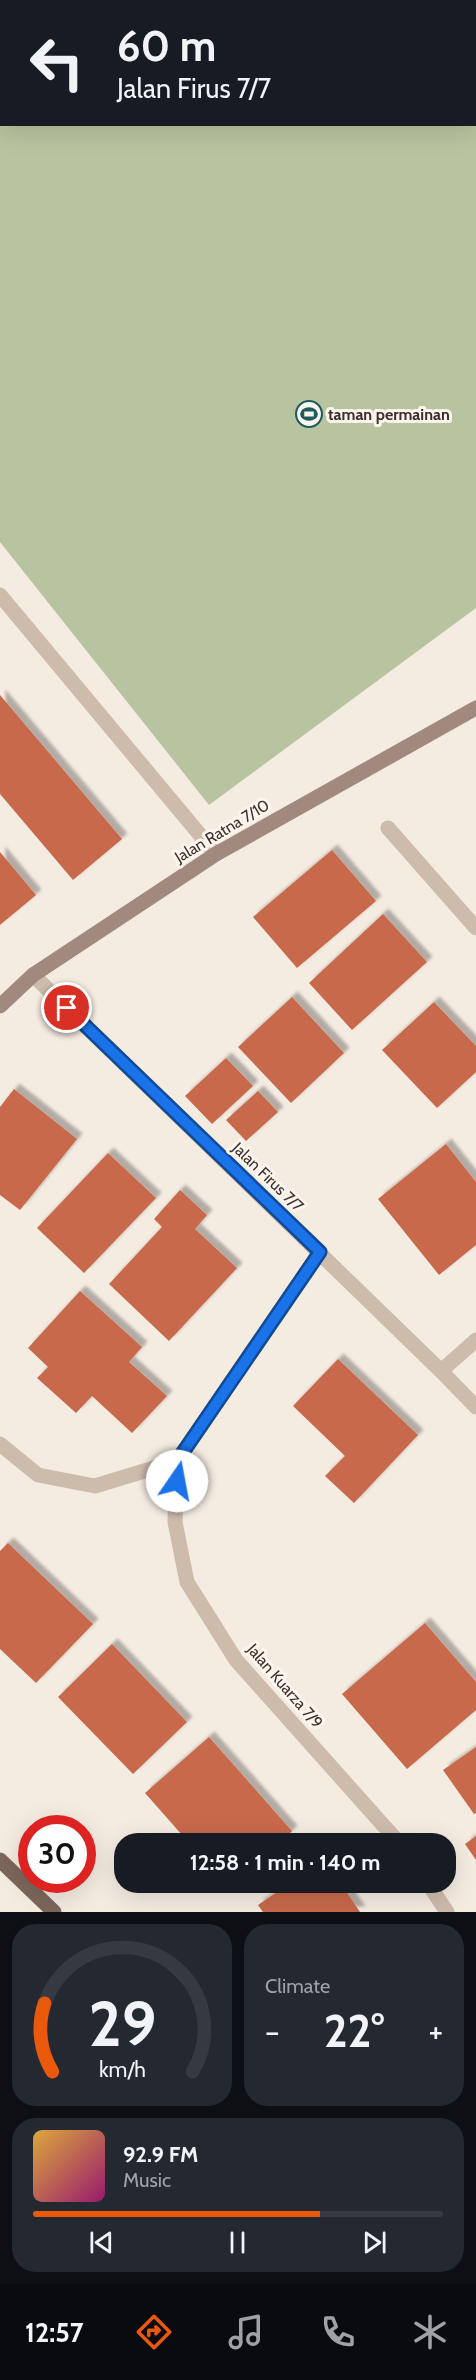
<!DOCTYPE html>
<meta charset="utf-8">
<style>
body{margin:0;font-family:Cabin,sans-serif;background:#242831;color:#f1f3f6;height:100vh;display:flex;flex-direction:column;font-size:22px;white-space:nowrap}
*{box-sizing:border-box;margin:0}
p{font-size:20px;color:#9ea1a6}
.icon{flex:none;width:33px;height:33px;fill:none;stroke:currentColor;stroke-width:2;stroke-linecap:round;stroke-linejoin:round}
.map{position:relative;height:1912px;overflow:hidden}
.sheet{display:flex;flex-direction:column;gap:12px;padding:12px;background:#0d0f14;flex:1}
.sheet>*{flex:none}
.hud{position:absolute;left:0px;top:0px;width:477px;height:126px;box-shadow:0 6px 24px #0002;background:#171b24;color:#f1f3f6;overflow:hidden}
.speed{position:absolute;left:18px;top:1815px;display:flex;gap:12px;font-size:30px;font-weight:700;text-align:center}
.speed>*{display:grid;place-content:center;width:78px;height:78px;border-radius:50%;background:#171b24;box-shadow:0 6px 24px #0002;line-height:1}
.speed .limit{border:9px solid #d22;background:#fff;color:#111}
.pin{position:absolute;display:grid;place-items:center;width:51px;height:51px;color:#fff;margin:-26px;border:3px solid #fff;border-radius:50%;box-shadow:0 2px 6px #0007}
.me{position:absolute;width:66px;margin:-33px;rotate:12deg;stroke-linejoin:round;filter:drop-shadow(0 0 4px #0008)}
.turn{display:flex;align-items:center;gap:21px;height:126px;padding:0 18px;font-size:27px}
.turn .icon{width:78px;height:78px;stroke-width:2.5}
.turn b{display:block;font-size:42px;line-height:51px}
.big{font-size:45px;font-weight:700;line-height:1.1}
.sheet .widget{flex:1;display:flex;flex-direction:column;justify-content:center;gap:9px;min-width:0;padding:0 21px;border-radius:24px;background:#242831}
.sheet .dial{align-items:center;gap:0}
.dial svg{height:156px;overflow:visible;fill:none;stroke:#363941;stroke-width:7;stroke-linecap:round;text-anchor:middle}
.dial text{fill:#f1f3f6;stroke:none}
.song{display:flex;align-items:center;gap:18px}
.cover{width:72px;height:72px;border-radius:9px;background:linear-gradient(135deg,hsl(40 70% 55%),hsl(320 70% 35%))}
.played{height:6px;border-radius:3px;background:linear-gradient(90deg,#ea580c 70%,#363941 70%)}
.keys{display:flex;justify-content:space-around;direction:ltr}
.heat{display:flex;justify-content:space-between;align-items:center;font-size:33px;direction:ltr}
.sheet .tiles{flex:1;display:grid;gap:12px;grid-template-columns:1fr 1fr}
.widget:last-child{grid-column:span 2}
.trip{position:absolute;left:114px;top:1833px;width:342px;height:60px;border-radius:24px;background:#171b24;box-shadow:0 6px 24px #0002;font-weight:700;line-height:60px;text-align:center}
.tabs{display:flex;height:96px;justify-content:space-around;align-items:center;background:#090b0e;color:#9ea1a6}
.tabs .icon{width:42px;height:42px}
.tabs .active{color:#ea580c}
.tabs b{font-size:27px;color:#f1f3f6}
.map>svg:first-child{display:block}
.green{fill:#b8c4a0}
.building{fill:#c8694b;filter:url(#shadow)}
.lines{fill:none;stroke-linecap:round;stroke-linejoin:round}
.street{stroke:#cdbbac;stroke-width:15}
.secondary{stroke:#a18a7d;stroke-width:15}
.primary{stroke:#7d675c;stroke-width:15}
.route-casing{stroke:#114b97;stroke-width:15}
.route{stroke:#1a73e8;stroke-width:10}
.labels{text-anchor:middle;dominant-baseline:central;stroke-width:6;stroke-linejoin:round;paint-order:stroke}
.poi-label{font-size:16px;font-weight:bold;fill:#3b302b;stroke:#fbf5ee;text-anchor:start}
.street-label{font-size:16px;fill:#3b302b;stroke:#fbf5ee}
</style>
<div class="map">
<svg width="476" height="1912" viewBox="0 0 476 1912">
<defs>
<filter id="shadow"><feDropShadow dx="5.5" dy="-5.5" stdDeviation="1.5" flood-color="#0004"/></filter>
</defs>
<rect width="100%" height="100%" fill="#f4ebe1"/>
<!-- green -->
<path class="green" d="M51,0H476V608L209,805L0,542V41L1,40L2,124H476V2L49,1Z"/>
<!-- building -->
<g class="building">
<path d="M0,695L122,839L73,880L0,794Z"/>
<path d="M332,850L376,901L297,968L253,917Z"/>
<path d="M0,852L36,895L0,925Z"/>
<path d="M383,914L427,962L352,1030L309,983Z"/>
<path d="M292,997L344,1053L291,1103L238,1047Z"/>
<path d="M434,1002L476,1046V1072L437,1108L382,1050Z"/>
<path d="M226,1058L253,1086L212,1124L185,1096Z"/>
<path d="M14,1089L77,1139L20,1210L0,1195V1107Z"/>
<path d="M258,1091L278,1112L246,1141L226,1120Z"/>
<path d="M446,1144L476,1182V1245L439,1275L378,1199Z"/>
<path d="M108,1153L156,1198L84,1273L37,1228Z"/>
<path d="M180,1190L207,1215L195,1229L237,1268L169,1341L109,1284L162,1227L154,1219Z"/>
<path d="M80,1291L142,1347L129,1362L167,1396L132,1433L92,1396L76,1413L37,1378L48,1367L28,1348Z"/>
<path d="M338,1359L418,1435L354,1503L325,1476L345,1456L293,1406Z"/>
<path d="M8,1543L93,1624L36,1683L0,1649V1551Z"/>
<path d="M425,1623L476,1682V1710L407,1769L342,1694Z"/>
<path d="M112,1644L187,1722L133,1774L58,1697Z"/>
<path d="M209,1737L292,1831L279,1844H190L145,1793Z"/>
<path d="M476,1747V1813L474,1814L443,1770Z"/>
<path d="M476,1836V1860L465,1844Z"/>
<path d="M292,1882H340L360,1912H263L258,1905Z"/>
</g>
<g class="lines">
<!-- street -->
<g class="street">
<path d="M0,595L216,854"/>
<path d="M388,828L476,928"/>
<path d="M33,975L441,1371L476,1407"/>
<path d="M441,1371L476,1340"/>
<path d="M0,1444L38,1475L95,1486L177,1461L320,1252"/>
<path d="M177,1461L175,1522L187,1582L236,1660L400,1844"/>
<path d="M427,1882L447,1912"/>
</g>
<!-- secondary -->
<path class="secondary" d="M0,1006L33,975L216,854L476,708"/>
<!-- primary -->
<path class="primary" d="M0,1860L54,1912"/>
</g>
<g class="lines">
<defs>
<path id="route" d="M67,1008L320,1252L177,1461V1481"/>
</defs>
<!-- route casing -->
<use href="#route" class="route-casing"/>
<!-- route -->
<use href="#route" class="route"/>
</g>
<!-- icons -->
<defs>
<symbol id="stadium-ring" viewBox="-11 -11 22 22"><circle r="9.5" fill="#fbf5ee" stroke="#1f5a5e" stroke-width="1.5"/><path d="M0-5a6.5 5 0 1 0 0 10a6.5 5 0 1 0 0-10ZM-3.5-1.8h7v3.6h-7Z" fill="#1f5a5e"/></symbol>
</defs>
<g fill-rule="evenodd">
<use href="#stadium-ring" x="294" y="399" width="30" height="30"/>
</g>
<g class="labels">
<!-- poi labels -->
<g class="poi-label">
<text x="328" y="414">taman permainan</text>
</g>
<!-- street labels -->
<g class="street-label">
<text transform="translate(222 831) rotate(-31)">Jalan Ratna 7/10</text>
<text transform="translate(268 1177) rotate(44)">Jalan Firus 7/7</text>
<text transform="translate(285 1686) rotate(49)">Jalan Kuarza 7/9</text>
</g>
</g>
</svg>
<div class="speed"><div class="limit">30</div></div>
<div class="pin" style="left:67px;top:1008px;background:#d93025"><svg class="icon" aria-label="arrive" viewBox="0 0 24 24"><path d="M6 21V4h12l-3 4 3 4H6"/></svg></div>
<svg class="me" style="left:177px;top:1481px" viewBox="-20 -20 40 40"><circle r="19" fill="#fff"/><path d="M0-13L10 11 0 6-10 11z" fill="#1a73e8"/></svg>
<div class="trip">12:58 · 1 min · 140 m</div>
<div class="hud">
<div class="turn"><svg class="icon" aria-label="left" viewBox="0 0 24 24"><path d="M17 20v-9H6M10 6l-5 5 5 5"/></svg><div><b>60 m</b>Jalan Firus 7/7</div></div>
</div>
</div>
<section class="sheet">
<div class="tiles">
<div class="widget dial"><svg viewBox="0 0 100 80">
<path d="M14 69A42 42 0 1 1 86 69"/>
<path d="M14 69A42 42 0 0 1 10 34" stroke="#ea580c"/>
<text x="50" y="56" font-size="32" font-weight="700">29</text>
<text x="50" y="72" font-size="11">km/h</text>
</svg></div>
<div class="widget"><p>Climate</p>
<div class="heat"><a>−</a><b class="big">22°</b><a>+</a></div>
</div>
<div class="widget">
<div class="song"><i class="cover"></i><div><b>92.9 FM</b><p>Music</p></div></div>
<div class="played"></div>
<div class="keys"><svg class="icon" aria-label="previous" viewBox="0 0 24 24"><path d="M18 5L8 12l10 7zM5 5v14"/></svg><svg class="icon" aria-label="pause" viewBox="0 0 24 24"><path d="M8 5v14M16 5v14"/></svg><svg class="icon" aria-label="next" viewBox="0 0 24 24"><path d="M6 5l10 7-10 7zM19 5v14"/></svg></div>
</div>
</div>
</section>
<nav class="tabs">
<b>12:57</b>
<svg class="icon active" aria-label="directions" viewBox="0 0 24 24"><path d="M12 3l9 9-9 9-9-9zM9 14v-3h6M13 9l2 2-2 2"/></svg>
<svg class="icon" aria-label="music" viewBox="0 0 24 24"><path d="M9 18V5l10-2v13"/><circle cx="6" cy="18" r="3"/><circle cx="16" cy="16" r="3"/></svg>
<svg class="icon" aria-label="phone" viewBox="0 0 24 24"><path d="M5 4h4l2 5-3 2q2 4 5 5l2-3 5 2v4C11 20 4 13 5 4z"/></svg>
<svg class="icon" aria-label="climate" viewBox="0 0 24 24"><path d="M12 3v18M4 7l16 10M4 17L20 7"/></svg>
</nav>
